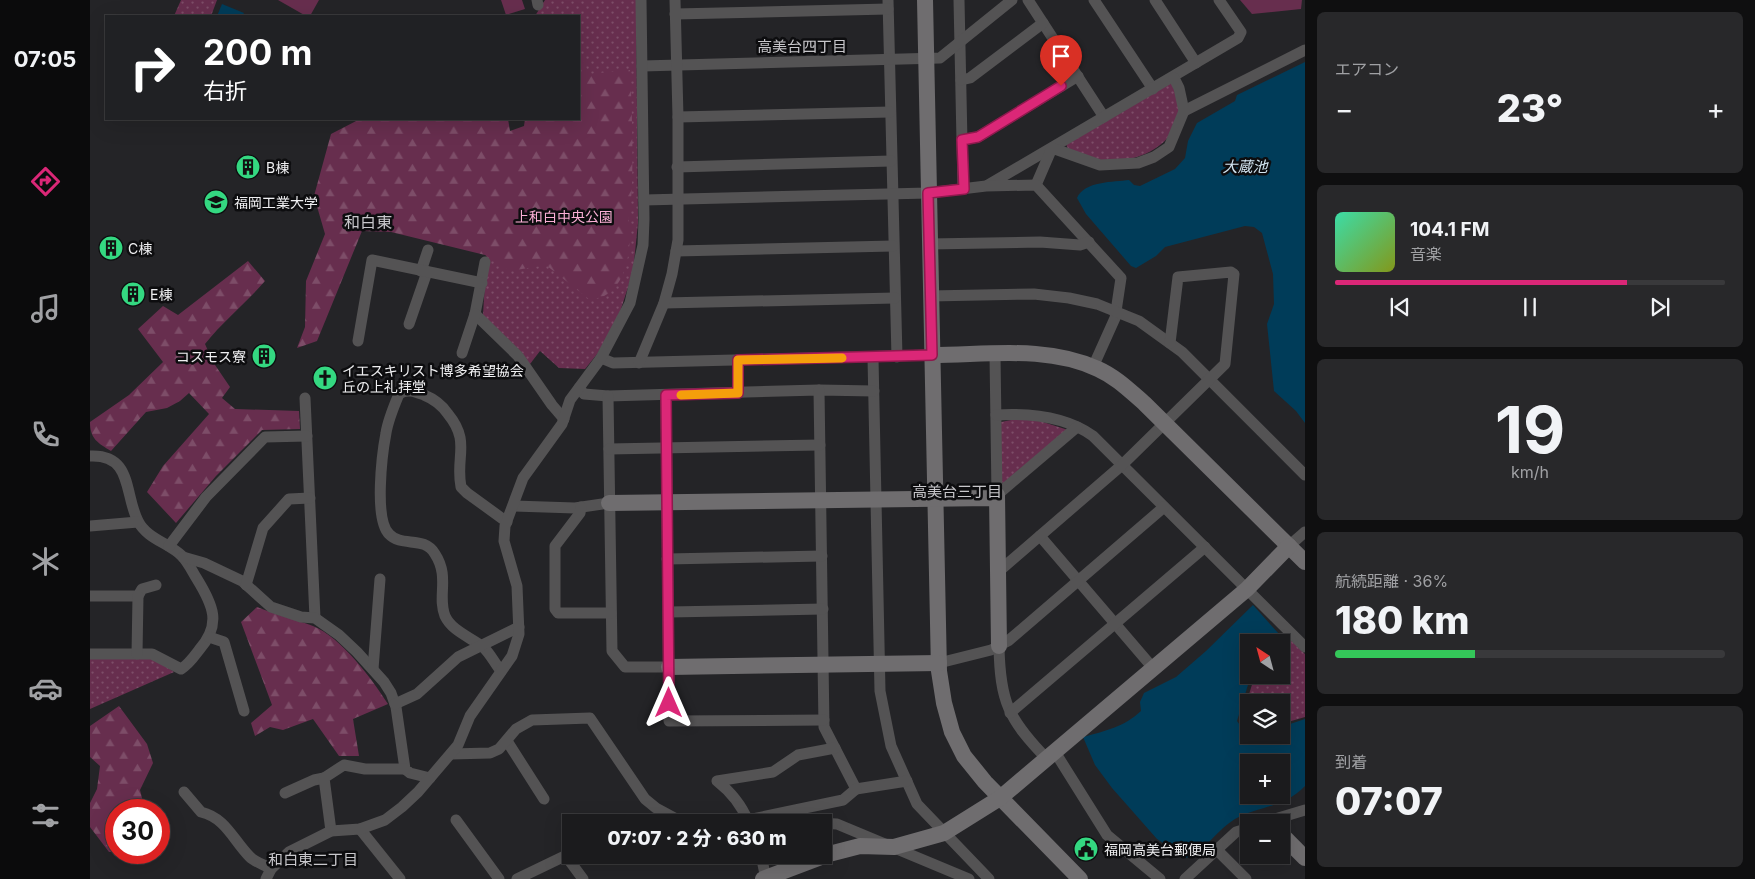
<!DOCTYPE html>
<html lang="ja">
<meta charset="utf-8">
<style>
body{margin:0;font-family:Inter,"Noto Sans JP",sans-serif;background:#28282a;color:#f1f3f6;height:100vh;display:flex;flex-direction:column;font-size:19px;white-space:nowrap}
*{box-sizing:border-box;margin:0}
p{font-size:16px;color:#a0a1a4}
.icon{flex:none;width:28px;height:28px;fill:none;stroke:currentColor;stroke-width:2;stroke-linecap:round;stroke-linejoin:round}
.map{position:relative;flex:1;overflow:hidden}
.sheet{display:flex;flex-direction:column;gap:12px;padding:12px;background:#0f0f10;width:450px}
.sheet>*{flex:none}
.top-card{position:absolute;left:15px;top:15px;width:475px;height:105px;border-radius:0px;box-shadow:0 5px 20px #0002,0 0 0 1px #39393b;background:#202124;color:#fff;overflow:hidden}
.needle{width:32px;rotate:324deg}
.controls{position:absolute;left:1150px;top:634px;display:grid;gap:10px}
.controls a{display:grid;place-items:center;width:50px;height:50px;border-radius:0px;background:#1b1b1d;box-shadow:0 5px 20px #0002,0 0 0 1px #39393b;font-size:25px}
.speed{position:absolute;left:15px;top:799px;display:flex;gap:10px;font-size:25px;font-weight:700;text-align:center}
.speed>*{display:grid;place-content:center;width:65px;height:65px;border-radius:50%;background:#1b1b1d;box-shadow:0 5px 20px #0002,0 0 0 1px #39393b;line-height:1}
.speed .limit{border:8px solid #d22;background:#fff;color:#111}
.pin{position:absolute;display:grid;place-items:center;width:42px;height:42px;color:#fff;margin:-51px -21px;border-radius:50% 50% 50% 0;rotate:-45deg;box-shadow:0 0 5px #0007}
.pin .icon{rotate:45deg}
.me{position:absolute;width:55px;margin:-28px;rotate:0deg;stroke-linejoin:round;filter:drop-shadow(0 0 4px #0008)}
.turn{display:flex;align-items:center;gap:18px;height:105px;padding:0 15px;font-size:22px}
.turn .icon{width:65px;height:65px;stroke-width:2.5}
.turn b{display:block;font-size:35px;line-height:42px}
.big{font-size:38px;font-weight:800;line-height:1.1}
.sheet .card{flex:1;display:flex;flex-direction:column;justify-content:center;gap:8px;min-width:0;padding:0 18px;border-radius:8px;background:#28282a}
.sheet .dial{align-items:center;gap:0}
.dial b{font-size:65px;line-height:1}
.song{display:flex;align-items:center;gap:15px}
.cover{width:60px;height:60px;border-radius:8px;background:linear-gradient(135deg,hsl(160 70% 55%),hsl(70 70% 35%))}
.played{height:5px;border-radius:2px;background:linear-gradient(90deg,#db2777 75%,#39393b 75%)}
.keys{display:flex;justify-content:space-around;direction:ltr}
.heat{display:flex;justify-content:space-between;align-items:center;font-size:28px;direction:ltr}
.charge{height:8px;border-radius:4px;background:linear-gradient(90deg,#34c759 36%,#39393b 0)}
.trip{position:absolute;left:472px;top:814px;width:270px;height:50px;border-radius:0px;background:#1b1b1d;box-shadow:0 5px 20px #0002,0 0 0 1px #39393b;font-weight:800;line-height:50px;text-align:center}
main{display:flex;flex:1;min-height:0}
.menu{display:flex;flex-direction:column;width:90px;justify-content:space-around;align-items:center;background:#0b0b0c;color:#a0a1a4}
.menu .icon{width:35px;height:35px}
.menu .active{color:#db2777}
.menu b{font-size:22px;color:#f1f3f6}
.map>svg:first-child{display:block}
.grass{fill:url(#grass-dots)}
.forest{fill:url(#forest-firs)}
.garden{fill:#672e4e}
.water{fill:#003c59;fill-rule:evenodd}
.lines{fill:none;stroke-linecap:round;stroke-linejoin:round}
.street{stroke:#545354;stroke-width:11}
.secondary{stroke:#6f6d6f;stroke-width:16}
.route-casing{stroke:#8e194d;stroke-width:12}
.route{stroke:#db2777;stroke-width:9}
.slow{stroke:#f59e0b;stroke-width:9}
.labels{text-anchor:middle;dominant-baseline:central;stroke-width:5;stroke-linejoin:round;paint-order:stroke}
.poi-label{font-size:14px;fill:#efeff1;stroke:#0d0d0f;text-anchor:start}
.park-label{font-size:14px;fill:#faafd5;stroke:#0d0d0f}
.neighbourhood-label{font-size:15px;fill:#c8c7cb;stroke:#0d0d0f}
.water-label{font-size:15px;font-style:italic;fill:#d3e5f1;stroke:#0d0d0f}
.quarter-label{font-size:16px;fill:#c8c7cb;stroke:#0d0d0f}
</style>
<main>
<nav class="menu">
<b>07:05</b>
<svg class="icon active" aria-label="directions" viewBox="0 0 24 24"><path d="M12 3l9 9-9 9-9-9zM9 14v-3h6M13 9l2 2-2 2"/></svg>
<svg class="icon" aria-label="music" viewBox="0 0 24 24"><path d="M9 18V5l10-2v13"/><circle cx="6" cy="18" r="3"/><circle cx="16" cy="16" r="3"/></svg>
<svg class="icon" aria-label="phone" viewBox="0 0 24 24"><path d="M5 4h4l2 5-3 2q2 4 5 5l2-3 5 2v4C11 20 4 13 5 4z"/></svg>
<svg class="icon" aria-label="climate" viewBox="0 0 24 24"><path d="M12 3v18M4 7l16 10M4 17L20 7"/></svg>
<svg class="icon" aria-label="car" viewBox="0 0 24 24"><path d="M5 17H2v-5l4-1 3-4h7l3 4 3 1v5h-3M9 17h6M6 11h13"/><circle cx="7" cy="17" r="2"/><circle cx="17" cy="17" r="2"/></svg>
<svg class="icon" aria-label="filters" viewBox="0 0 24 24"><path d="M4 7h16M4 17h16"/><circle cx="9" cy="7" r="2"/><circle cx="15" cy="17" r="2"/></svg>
</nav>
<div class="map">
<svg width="1215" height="879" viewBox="0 0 1215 879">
<defs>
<pattern id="grass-dots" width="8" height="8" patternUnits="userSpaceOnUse" patternTransform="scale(1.25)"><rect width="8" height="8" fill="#672e4e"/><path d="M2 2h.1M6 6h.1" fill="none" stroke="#7d4d68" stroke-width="1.8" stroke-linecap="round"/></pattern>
<pattern id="forest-firs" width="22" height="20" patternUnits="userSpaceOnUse" patternTransform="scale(1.25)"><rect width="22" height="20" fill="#672e4e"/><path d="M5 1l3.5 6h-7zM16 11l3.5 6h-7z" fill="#7d4d68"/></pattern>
</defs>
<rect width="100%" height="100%" fill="#242427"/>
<!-- grass -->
<g class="grass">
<path d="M91,0H127L121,16H84Z"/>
<path d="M455,0H546L548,223L543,272L529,315L508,353L495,369L469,368L450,351L440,364L393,315L401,180L489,119V16H445Z"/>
<path d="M1082,82C1084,91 1090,104 1089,113C1085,148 1042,165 1011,160C1000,158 988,152 978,149L976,144Z"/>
<path d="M926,419L947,420L978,430L914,483L910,482L911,422Z"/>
<path d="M1194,633L1215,654V717L1191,724V702H1159V723L1152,717L1165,675H1191V642H1187Z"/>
<path d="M61,656L84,672L0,709V657Z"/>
</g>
<!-- forest -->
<g class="forest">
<path d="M489,50L499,74L540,70C542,109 543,147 542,185C542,198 538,211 539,223C541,243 539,269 526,286C520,295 510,298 500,300L456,265L420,271L395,255L301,232L272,231L227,341L207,348L215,327L216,281L235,234L224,196L241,134L270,119H418L420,131L434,126L435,119H489Z"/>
<path d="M158,261L175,281C156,303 133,321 115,344L123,362L140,387L132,398L145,409L209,411L210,429L172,430L126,476L86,523L57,492L73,466L119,414L99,393L90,401L77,408L56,412L21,451C8,443 0,439 0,422L39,395L73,362L48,329L73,306L88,315Z"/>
<path d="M167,607C186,615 205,619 223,626C251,637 282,679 298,704L263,719L269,756H249L223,719L193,730L180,727L165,736L161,723L182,705L151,622Z"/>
<path d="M29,706L57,744L63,763L50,790L55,810H26V852H19L0,827V803L7,789L10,766L0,757V726Z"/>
</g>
<!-- garden -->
<g class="garden">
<path d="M188,0H229L220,16H216Z"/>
<path d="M411,0H432L435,9L416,15Z"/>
<path d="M1150,0H1212L1211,9L1162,14Z"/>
</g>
<!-- water -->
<g class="water">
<path d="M132,4L154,13L152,16H127Z"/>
<path d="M1215,62V423L1206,411L1184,391L1177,324L1184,304L1183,274L1172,233L1164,227L1155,226L1075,247L1066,256L1046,268L1041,266L996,214L987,198C994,181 1024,182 1039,180L1044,185L1050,186L1085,169L1095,158L1098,141L1107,123L1145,101L1147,95Z"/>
<path d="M1163,605L1189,634L1183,642H1159V675H1161L1147,721C1159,739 1171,735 1191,735V727L1215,719V786C1192,809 1171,805 1145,819C1127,830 1116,850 1096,858L1067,839L1022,788L1005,765L993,737C1015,731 1034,727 1051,711L1050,702L1054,693L1086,677L1116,651ZM1159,762H1191V795H1159Z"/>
</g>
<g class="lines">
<!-- street -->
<g class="street">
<path d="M447,0L448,5"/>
<path d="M798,0L807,357"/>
<path d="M869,0L873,189"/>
<path d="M938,0L1014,117"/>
<path d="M1004,0L1063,89"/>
<path d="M1065,0L1106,63"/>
<path d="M585,14L798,9"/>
<path d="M552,66L850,58L922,0"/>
<path d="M871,80L880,78L953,23"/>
<path d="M1094,111L1215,50"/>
<path d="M588,117L800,112"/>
<path d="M872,140L888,137L988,76"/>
<path d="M587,167L801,161"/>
<path d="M898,185L1148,38L1151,32L1129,0"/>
<path d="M946,185L962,148L1010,165L1048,163L1064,157L1079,147L1094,111L1089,88L1084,78"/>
<path d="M554,200L838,193L896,186L946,185L1031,278L1025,318L1003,367"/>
<path d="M839,244L950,242L990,245L999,242"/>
<path d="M586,251L803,246"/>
<path d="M395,262L385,314L428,356L462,405L474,419"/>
<path d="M331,271L338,250"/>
<path d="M840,296L944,294L979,298L1007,304L1049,321L1092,352L1215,475"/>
<path d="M574,303L805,298"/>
<path d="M319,324L337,272"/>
<path d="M268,341L282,260L392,283"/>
<path d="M372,353L385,314"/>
<path d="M905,355L907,495"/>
<path d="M511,358L523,363L842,355"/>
<path d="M783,358L790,691L801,746L827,804L899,879"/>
<path d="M549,363L574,303L582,274L588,240V117L585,0"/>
<path d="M489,388L494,394L518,396L729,390L784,391"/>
<path d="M729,390L734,727L766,789L817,781"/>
<path d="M648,393V360"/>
<path d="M576,395L579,721L734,720"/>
<path d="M518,396L522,651L535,667H579"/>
<path d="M215,398L225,618"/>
<path d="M906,415C940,413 975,416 1003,436L1215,647"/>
<path d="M519,449L730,445"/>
<path d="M0,456C43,454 34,494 48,521C57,539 79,543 92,556C98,562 102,571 107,579C123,605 132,624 109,650C103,658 99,664 91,669L62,654H0"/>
<path d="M907,495L987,427"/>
<path d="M424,506L485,508L519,503"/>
<path d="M491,507L490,513L465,546V609L468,613H521"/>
<path d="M0,526L48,522"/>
<path d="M950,536L1063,668"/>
<path d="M79,546L116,497L175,437L217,436"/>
<path d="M1199,546L1215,532"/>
<path d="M93,557L114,563L152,581L181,607L211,617L225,618L249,635L267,652L294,682L301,693L306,707L315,769L320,773L340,778"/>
<path d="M577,559L732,556"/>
<path d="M908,572L1032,465L1135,364L1144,274L1141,272L1088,277L1080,343"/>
<path d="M156,585L173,528L199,499L220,498"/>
<path d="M0,596H48L52,589L66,585"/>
<path d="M579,612L733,609"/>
<path d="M119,637L134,642L154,711"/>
<path d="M909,646C910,701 918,719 957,759"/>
<path d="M47,654L48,596"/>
<path d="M849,663L901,650L918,641L1074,507"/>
<path d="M283,669L290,579"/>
<path d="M411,671C405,664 400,653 393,647C380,637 362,631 355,616C347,596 360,577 345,554C334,535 312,548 299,534C284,519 292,454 296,433C298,420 304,406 309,394C317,388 326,392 334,395C344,399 352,405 358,414C381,442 365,457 371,487L377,493L417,522"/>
<path d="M305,704L327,694L368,657L429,627"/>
<path d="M920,713L1115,547"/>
<path d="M417,741L454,799"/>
<path d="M965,752L1017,835L1070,879"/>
<path d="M361,754L400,753L409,749L426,729L442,720L500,718L555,799L566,808L592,822"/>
<path d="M94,792L111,812C136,818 143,840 160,857C165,862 175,865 181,869"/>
<path d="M195,793L224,780L234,778"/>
<path d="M366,820L409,879"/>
<path d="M648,822L753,800L766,789"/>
<path d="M663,822L658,821C651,804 641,792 627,781L683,772L708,755L745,748"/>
<path d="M708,822L747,824L879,879"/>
<path d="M1175,822L1215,810"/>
<path d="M270,829L310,879"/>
<path d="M241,831L234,778L254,765L275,769H315"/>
<path d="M1127,850L1156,879"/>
<path d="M671,855L676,879"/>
<path d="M476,856L493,879"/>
<path d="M176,879L181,869L199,852L241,831L270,829L295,820L312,807L328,792L368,745L380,716L422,656L429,634L427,586L414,541L415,526L433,478L472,424L480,400L511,358L540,303L553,245L554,219L551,0"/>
<path d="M427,879L481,853"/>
<path d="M1095,879L1146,832L1159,828"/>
</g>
<!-- secondary -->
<g class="secondary">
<path d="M835,0L849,671L854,703L862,732L874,756L895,782L990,879"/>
<path d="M842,355C897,355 957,345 1008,369C1026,377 1040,391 1054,403L1215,562"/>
<path d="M519,503L902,498L907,495L909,646"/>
<path d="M579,667L849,663"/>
<path d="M1179,821L1180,822"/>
<path d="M1191,834L1215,858"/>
<path d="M673,879L739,854L770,846L804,847L854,833L910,798L1157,589L1199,546"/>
</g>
</g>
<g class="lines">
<defs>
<path id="route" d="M579,703L576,395L648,393V360L842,355L838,193L874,189L872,140L888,137L971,86"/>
</defs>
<!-- route casing -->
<use href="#route" class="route-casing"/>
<!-- route -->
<use href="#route" class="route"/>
<!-- slow -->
<path class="slow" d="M591,395L648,393V360L752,358"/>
</g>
<!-- icons -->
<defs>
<symbol id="building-disc" viewBox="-11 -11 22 22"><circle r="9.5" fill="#34d881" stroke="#0d0d0f"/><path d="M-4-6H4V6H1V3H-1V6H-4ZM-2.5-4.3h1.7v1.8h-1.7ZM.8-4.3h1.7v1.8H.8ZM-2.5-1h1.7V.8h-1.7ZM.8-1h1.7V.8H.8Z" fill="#111"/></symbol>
<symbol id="university-disc" viewBox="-11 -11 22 22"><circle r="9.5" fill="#34d881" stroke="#0d0d0f"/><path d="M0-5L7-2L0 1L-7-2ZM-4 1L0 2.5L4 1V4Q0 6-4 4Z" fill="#111"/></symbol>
<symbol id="church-disc" viewBox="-11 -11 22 22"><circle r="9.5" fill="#34d881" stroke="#0d0d0f"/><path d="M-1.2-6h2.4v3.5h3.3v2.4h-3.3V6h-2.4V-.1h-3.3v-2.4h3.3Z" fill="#111"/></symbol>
<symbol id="civic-disc" viewBox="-11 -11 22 22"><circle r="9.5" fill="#34d881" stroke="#0d0d0f"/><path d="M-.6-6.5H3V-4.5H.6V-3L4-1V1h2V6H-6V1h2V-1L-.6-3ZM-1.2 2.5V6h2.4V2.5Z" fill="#111"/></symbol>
</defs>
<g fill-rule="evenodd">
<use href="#building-disc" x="144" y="153" width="28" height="28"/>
<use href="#university-disc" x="112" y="188" width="28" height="28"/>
<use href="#building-disc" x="7" y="234" width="28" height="28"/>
<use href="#building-disc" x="29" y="280" width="28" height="28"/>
<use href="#building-disc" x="160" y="342" width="28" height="28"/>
<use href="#church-disc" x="221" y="364" width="28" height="28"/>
<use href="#civic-disc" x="982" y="835" width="28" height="28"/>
</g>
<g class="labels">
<!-- poi labels -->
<g class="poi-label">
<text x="176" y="167">B棟</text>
<text x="144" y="202">福岡工業大学</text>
<text x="38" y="248">C棟</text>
<text x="60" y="294">E棟</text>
<text x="156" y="356" text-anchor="end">コスモス寮</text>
<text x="252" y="370">イエスキリスト博多希望協会<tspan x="252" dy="16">丘の上礼拝堂</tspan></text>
<text x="1014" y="849">福岡高美台郵便局</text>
</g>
<!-- park labels -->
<g class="park-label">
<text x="474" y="216">上和白中央公園</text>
</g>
<!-- neighbourhood labels -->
<g class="neighbourhood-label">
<text x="712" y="46">高美台四丁目</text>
<text x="867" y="491">高美台三丁目</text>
<text x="223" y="859">和白東二丁目</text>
</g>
<!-- water labels -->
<g class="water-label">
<text x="1155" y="166">大蔵池</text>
</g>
<!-- quarter labels -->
<g class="quarter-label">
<text x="278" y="222">和白東</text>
</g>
</g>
</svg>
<div class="controls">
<a><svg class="needle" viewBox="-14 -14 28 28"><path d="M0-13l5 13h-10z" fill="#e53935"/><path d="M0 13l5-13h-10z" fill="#a0a1a4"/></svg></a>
<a><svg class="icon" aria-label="layers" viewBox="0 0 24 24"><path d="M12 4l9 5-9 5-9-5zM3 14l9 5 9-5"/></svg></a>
<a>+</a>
<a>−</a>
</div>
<div class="speed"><div class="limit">30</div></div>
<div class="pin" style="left:971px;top:86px;background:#d93025"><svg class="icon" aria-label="arrive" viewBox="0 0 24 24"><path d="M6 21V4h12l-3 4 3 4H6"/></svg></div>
<svg class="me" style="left:579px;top:703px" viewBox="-20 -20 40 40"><path d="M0-17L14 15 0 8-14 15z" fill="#db2777" stroke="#fff" stroke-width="4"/></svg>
<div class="trip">07:07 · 2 分 · 630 m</div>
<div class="top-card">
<div class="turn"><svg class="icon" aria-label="right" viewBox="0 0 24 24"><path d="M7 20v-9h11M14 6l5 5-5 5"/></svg><div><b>200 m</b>右折</div></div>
</div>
</div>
<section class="sheet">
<div class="card"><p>エアコン</p>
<div class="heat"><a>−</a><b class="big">23°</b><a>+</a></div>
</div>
<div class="card">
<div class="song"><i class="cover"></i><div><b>104.1 FM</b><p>音楽</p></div></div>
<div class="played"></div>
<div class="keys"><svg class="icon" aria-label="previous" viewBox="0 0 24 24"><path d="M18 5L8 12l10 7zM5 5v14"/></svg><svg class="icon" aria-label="pause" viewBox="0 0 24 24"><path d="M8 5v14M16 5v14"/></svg><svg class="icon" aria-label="next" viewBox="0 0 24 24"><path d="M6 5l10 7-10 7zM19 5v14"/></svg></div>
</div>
<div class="card dial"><b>19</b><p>km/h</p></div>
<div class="card"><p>航続距離 · 36%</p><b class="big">180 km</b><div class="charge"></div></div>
<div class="card"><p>到着</p><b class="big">07:07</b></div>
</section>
</main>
